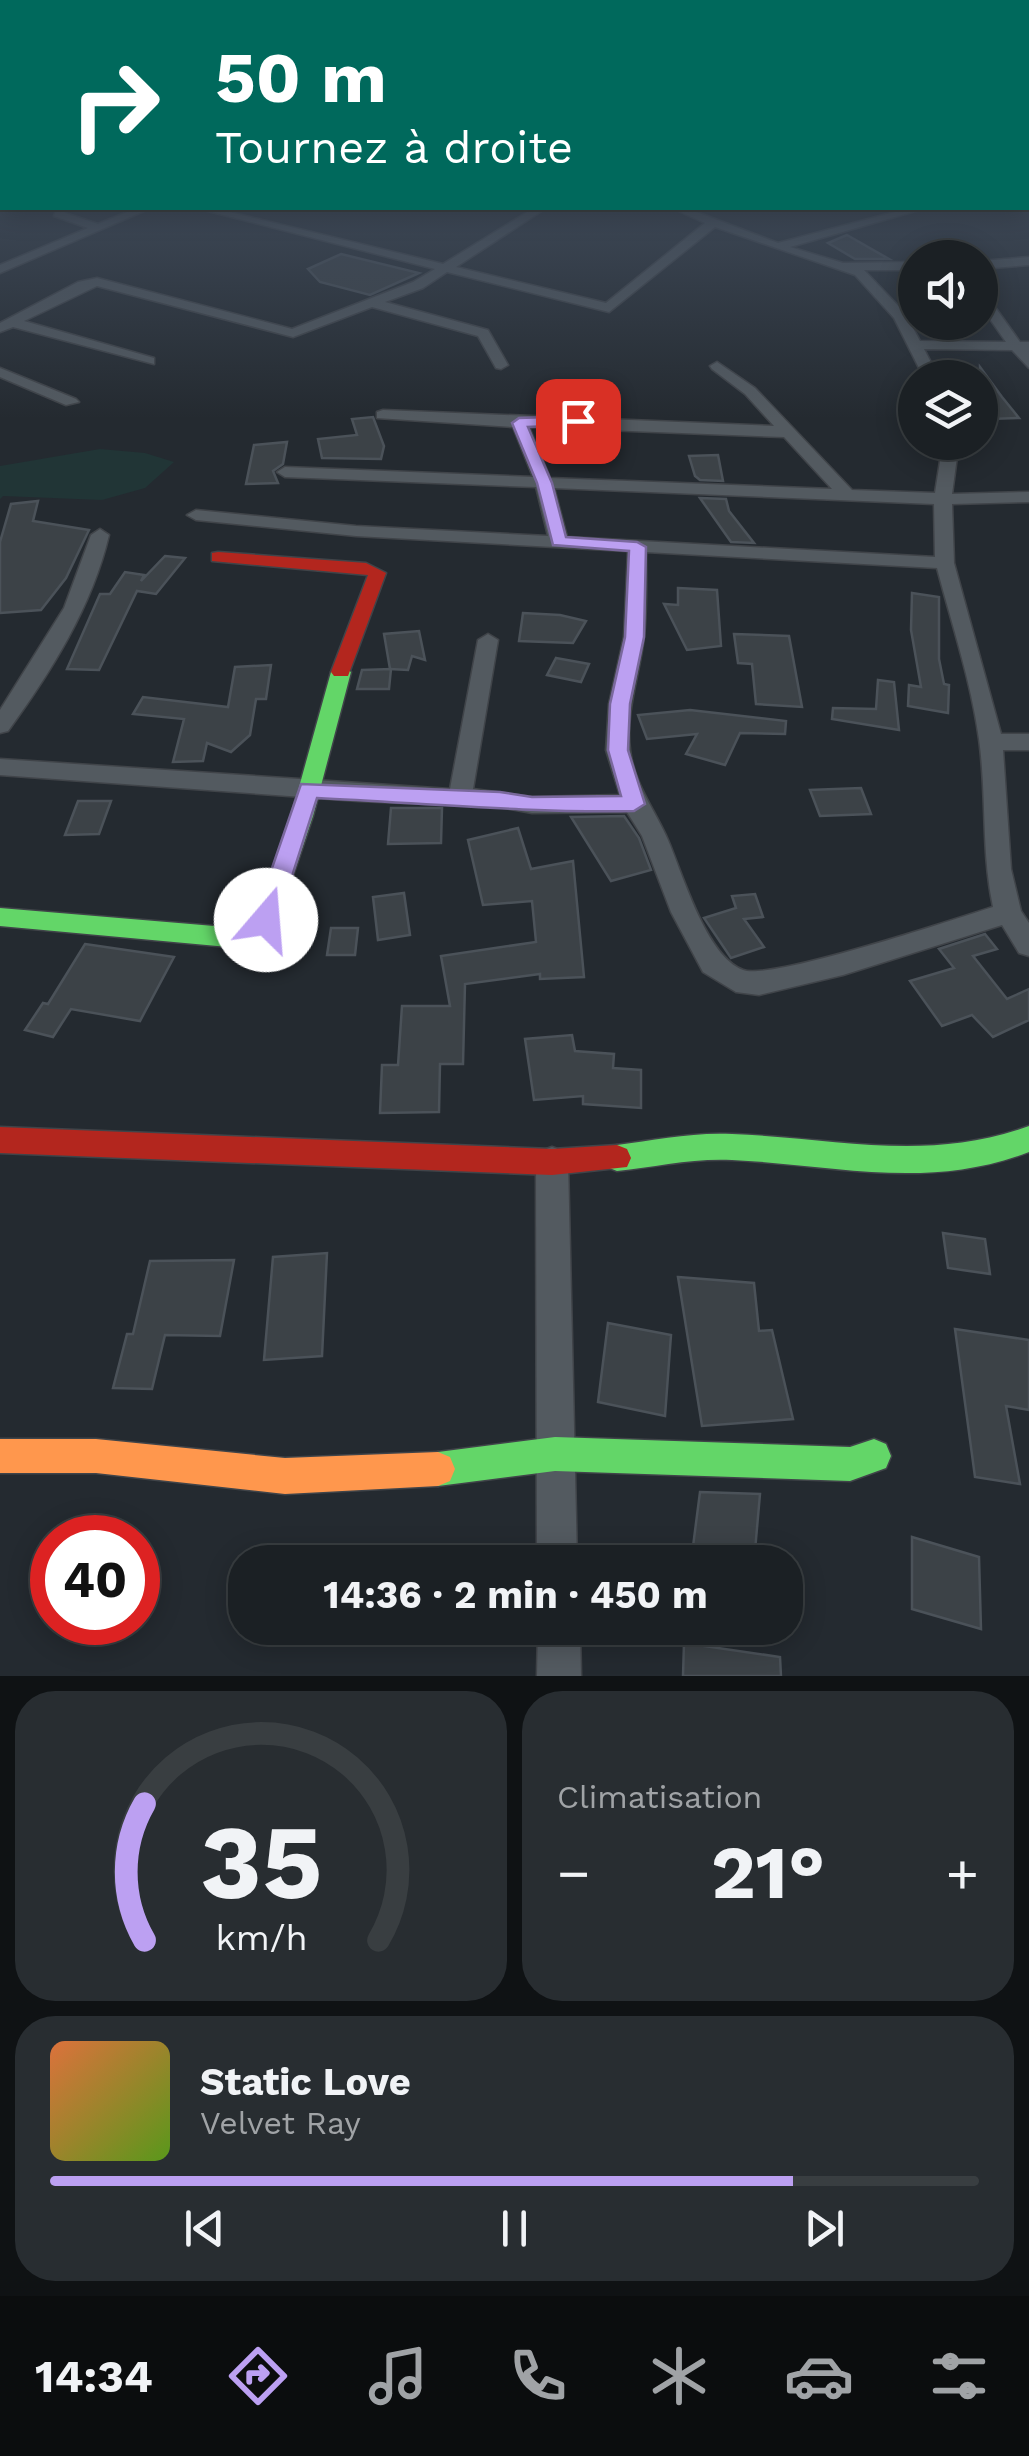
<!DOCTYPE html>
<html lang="fr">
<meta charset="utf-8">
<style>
body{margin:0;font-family:"Work Sans",sans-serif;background:#282d31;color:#f1f3f6;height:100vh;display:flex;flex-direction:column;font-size:38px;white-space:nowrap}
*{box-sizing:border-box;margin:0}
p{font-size:32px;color:#a0a3a6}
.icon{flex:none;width:55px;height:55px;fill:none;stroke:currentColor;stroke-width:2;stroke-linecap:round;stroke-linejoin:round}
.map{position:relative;height:1676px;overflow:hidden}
.drawer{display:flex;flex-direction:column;gap:15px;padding:15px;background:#0f1214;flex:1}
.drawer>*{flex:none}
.top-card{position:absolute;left:0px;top:0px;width:1030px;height:210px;box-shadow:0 5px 25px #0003,0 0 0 2px #393e41;background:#00695c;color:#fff;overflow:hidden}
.tools{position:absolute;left:898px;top:240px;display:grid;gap:20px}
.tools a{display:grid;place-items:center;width:100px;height:100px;border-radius:50%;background:#1b2024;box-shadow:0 5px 25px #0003,0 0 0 2px #393e41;font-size:50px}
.speed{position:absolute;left:30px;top:1515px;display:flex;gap:20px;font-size:50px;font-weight:700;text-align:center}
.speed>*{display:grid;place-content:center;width:130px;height:130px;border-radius:50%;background:#1b2024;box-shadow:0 5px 25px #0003,0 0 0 2px #393e41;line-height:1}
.speed .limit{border:15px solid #d22;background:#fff;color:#111}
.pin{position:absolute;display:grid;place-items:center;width:85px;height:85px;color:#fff;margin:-42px;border-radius:20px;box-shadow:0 5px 15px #0006}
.me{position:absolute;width:110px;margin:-55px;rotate:18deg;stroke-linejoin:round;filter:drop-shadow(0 0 8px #0008)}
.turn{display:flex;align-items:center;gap:35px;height:210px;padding:0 50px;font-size:45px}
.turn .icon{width:130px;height:130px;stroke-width:2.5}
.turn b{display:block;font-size:70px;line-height:85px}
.big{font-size:75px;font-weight:700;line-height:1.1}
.drawer .widget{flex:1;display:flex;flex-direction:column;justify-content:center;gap:15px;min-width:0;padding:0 35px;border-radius:40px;background:#282d31}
.drawer .dial{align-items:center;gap:0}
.dial svg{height:260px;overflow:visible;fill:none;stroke:#393e41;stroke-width:7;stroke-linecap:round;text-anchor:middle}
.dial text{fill:#f1f3f6;stroke:none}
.song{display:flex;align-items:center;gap:30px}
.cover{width:120px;height:120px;border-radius:15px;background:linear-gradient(135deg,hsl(20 70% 55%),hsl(90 70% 35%))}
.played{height:10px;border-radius:5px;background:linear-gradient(90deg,#bca0f2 80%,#393e41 80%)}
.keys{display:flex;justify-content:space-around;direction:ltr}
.heat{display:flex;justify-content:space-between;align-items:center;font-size:55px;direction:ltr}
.drawer .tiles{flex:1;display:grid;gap:15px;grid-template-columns:1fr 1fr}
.widget:last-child{grid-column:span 2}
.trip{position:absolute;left:228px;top:1545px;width:575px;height:100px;border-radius:40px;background:#1b2024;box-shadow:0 5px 25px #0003,0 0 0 2px #393e41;font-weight:700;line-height:100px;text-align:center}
.tabs{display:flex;height:160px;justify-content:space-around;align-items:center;background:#0b0d0e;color:#a0a3a6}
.tabs .icon{width:70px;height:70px}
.tabs .selected{color:#bca0f2}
.tabs b{font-size:45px;color:#f1f3f6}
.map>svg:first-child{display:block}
.green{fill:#213536}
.building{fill:#3c4247;stroke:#4b5259;stroke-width:2.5}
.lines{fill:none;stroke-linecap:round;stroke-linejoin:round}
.street-casing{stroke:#404449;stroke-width:3}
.fast-casing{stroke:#404449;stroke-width:3}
.slow-casing{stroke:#404449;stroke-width:3}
.jam-casing{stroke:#404449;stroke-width:3}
.street{fill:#535a60;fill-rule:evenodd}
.fast{fill:#63d668;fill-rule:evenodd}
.slow{fill:#ff974d;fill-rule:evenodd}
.jam{fill:#b3261e;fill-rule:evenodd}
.route{fill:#bca0f2;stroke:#7a689d;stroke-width:2.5}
</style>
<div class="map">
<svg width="1029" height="1676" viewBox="0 0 1029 1676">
<rect width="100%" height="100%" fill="#242a30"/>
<!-- green -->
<path class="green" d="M100,449L145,453L174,462L145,488L102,500L3,496L0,499V466Z"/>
<!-- building -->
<g class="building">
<path d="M847,235L889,259H855L828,243Z"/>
<path d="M341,254L419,273L370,295L320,282L308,269Z"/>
<path d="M980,367L1002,397L1019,418L989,419L980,406Z"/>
<path d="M373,417L384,446L381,459L322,458L318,439L357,435L352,419Z"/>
<path d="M287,442L283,464L273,471L278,483L246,484L254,445Z"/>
<path d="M718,455L723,481L700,480L695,476L689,456Z"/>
<path d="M700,498L726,499L729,511L754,543L731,542Z"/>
<path d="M38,501L33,521L89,530L66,578L41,610L0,613V542L11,504Z"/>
<path d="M165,556L185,558L156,594L137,591L99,670L67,669L100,594H110L125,572L144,575L141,581Z"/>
<path d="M678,588L717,590L721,646L687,650L664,604L678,605Z"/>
<path d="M912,593L939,597V659L944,684L949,685L948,713L908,706L909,685L921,687L911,630Z"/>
<path d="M523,613L560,615L586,621L573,643L519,641Z"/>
<path d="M419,631L425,660L412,656L408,670L390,669L384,634Z"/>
<path d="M734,634L789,636L802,707L756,704L752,664L738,663Z"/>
<path d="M556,658L589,664L581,682L547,675Z"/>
<path d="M271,665L266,699H256L250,735L231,752L207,743L203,761L173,762L184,719L133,714L143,697L228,707L235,667Z"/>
<path d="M391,669L389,689H357L362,670Z"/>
<path d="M878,680L894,682L899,730L832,719L833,708L876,709Z"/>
<path d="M690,710L786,721L785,734L740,733L725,765L686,754L697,734L647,739L638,715Z"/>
<path d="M861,788L871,814L820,816L810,790Z"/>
<path d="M78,801H111L99,834L65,835Z"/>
<path d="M391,808H442L441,843L388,844Z"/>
<path d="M624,816L639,838L651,870L611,881L571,817Z"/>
<path d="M518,828L531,869L573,861L584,977L540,979V974L465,984L463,1064H440L439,1112L380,1113L382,1065H398L402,1006H450L441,956L536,942L532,901L483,905L468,840Z"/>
<path d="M404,893L410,935L378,940L373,897Z"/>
<path d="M755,894L763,917L744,919L764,947L731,958L704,918L736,908L732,896Z"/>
<path d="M331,928H358L355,955H327Z"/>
<path d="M985,934L997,949L973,956L1007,999L1029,989V1020L993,1037L972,1015L942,1026L910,981L954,968L939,949Z"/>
<path d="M85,944L174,957L140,1021L71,1009L53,1037L25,1030L43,1003L48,1004Z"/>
<path d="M572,1035L575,1051L614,1054L613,1068L641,1070V1108L583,1104V1096L534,1100L525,1039Z"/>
<path d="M943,1233L985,1239L990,1274L948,1268Z"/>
<path d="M327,1253L322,1356L264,1360L273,1257Z"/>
<path d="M234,1260L220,1336L165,1335L152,1389L113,1388L127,1334H133L150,1261Z"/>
<path d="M678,1277L754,1283L759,1331L772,1330L793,1419L702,1426Z"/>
<path d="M608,1323L671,1335L665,1416L598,1402Z"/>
<path d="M955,1329L1029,1340V1410L1006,1406L1020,1484L975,1477Z"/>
<path d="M700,1492L760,1494L754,1562H691Z"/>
<path d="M912,1537L979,1557L981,1629L912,1609Z"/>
<path d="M684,1643L780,1657L781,1676H683Z"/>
</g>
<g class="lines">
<defs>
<g id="street">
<path d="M57,208H68L65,213L98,224L137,208H151L0,273V265L88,228L54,216Z"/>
<path d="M196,208H213L443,264L534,208H546L456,267L606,303L705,223L672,208H686L778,243L910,208H926L790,247L843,263L915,262V270H864L905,313L920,341L1006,342L980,305V292L985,293L1020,342H1029V368L1012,350L924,349L939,378H924L894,318L855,275L715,227L609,312L447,272L423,288L385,302L488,330L508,365L501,369L496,368L478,336L372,307L293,337L97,286L24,321L154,358V364L13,327L0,332V323L78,282L97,278L292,329L413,282L435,269Z"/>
<path d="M1029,257V265L980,269V261Z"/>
<path d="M717,362L755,388L852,490L935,493L943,442H959L952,494L1029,492V502L952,504L954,563L1001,734H1029V750H1003L1011,869L1021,911L1029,923V956L1019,953L1002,925L843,975L759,995L736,992L703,972L671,912L642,836L627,812L532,813L500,807L359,801L0,775V759L450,789L478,640L488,634L498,640L473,789L532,797L620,795L606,750L609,704L624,637L628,551L356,536L196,520L187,515L196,510L356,526L548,536L536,487L285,477L277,472L285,467L533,477L513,427L377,418V412L383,410L774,426L745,394L712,369L710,366ZM529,427L784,437L832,489L550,478ZM554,488L934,504L935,557L567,537ZM646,552L937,568C952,625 971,681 979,739C987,796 981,851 993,907C955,919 770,981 743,970C706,956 683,875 668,840C655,810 634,784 630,750C625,711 640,674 644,636C647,609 646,580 646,552Z"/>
<path d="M0,368L76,399L79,402L66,405L0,377Z"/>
<path d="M100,529L109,535C92,607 51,672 8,731L0,733V710L64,608L91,535Z"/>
<path d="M552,1147L563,1151L568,1162L577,1562H537L536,1162L541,1151Z"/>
<path d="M538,1628H580L581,1676H537Z"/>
</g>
<g id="fast">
<path d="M341,666L351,672L313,816L278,920L264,939L239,948L0,926V908L238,928L256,915L291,816L331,672Z"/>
<path d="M1029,1126V1152C927,1191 837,1165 732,1160C693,1158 655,1167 617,1171L607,1167L603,1158L607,1149L617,1145C655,1140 693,1132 732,1134C836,1138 927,1163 1029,1126Z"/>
<path d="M555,1437L850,1447L874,1439L886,1444L891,1456L886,1468L850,1481L555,1471L438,1486L426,1481L421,1469L426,1457L438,1452Z"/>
</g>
<path id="slow" d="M0,1439H96L285,1458L438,1452L450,1457L455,1469L450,1481L438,1486L285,1494L96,1473H0Z"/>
<g id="jam">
<path d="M218,552L366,563L386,573L348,676H334L331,672L368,575L212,561V553Z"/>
<path d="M0,1127L552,1149L617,1145L627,1149L631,1158L627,1167L552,1175L0,1153Z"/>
</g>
</defs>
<!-- street casing -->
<use href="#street" class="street-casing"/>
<!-- fast casing -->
<use href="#fast" class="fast-casing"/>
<!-- slow casing -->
<use href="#slow" class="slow-casing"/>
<!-- jam casing -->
<use href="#jam" class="jam-casing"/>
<!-- street -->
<use href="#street" class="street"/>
<!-- fast -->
<use href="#fast" class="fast"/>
<!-- slow -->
<use href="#slow" class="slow"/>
<!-- jam -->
<use href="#jam" class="jam"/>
</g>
<!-- sky -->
<linearGradient id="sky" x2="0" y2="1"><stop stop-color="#14171a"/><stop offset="0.44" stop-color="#3f4a59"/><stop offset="1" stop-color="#3f4a59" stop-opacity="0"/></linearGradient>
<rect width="1029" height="419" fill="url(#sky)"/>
<!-- route -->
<path class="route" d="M519,418L578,416L585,421L578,425L528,427L552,483L566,537L637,542L646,547L644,637L630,704L628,750L645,804L634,811C528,813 423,803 317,798L278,920L275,927H257L254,920L301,784L500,792L532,797L621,796L608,750L610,704L625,637L629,551L553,545L537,483L512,423Z"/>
</svg>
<div class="tools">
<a><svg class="icon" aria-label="sound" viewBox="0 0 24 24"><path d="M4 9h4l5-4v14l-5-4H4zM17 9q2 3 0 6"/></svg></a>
<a><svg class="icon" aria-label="layers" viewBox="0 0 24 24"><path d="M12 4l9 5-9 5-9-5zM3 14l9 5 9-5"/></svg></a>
</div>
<div class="speed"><div class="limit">40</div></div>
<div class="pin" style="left:578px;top:421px;background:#d93025"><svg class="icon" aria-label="arrive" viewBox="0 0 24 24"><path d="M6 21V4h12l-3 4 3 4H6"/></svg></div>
<svg class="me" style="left:266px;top:920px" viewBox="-20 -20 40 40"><circle r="19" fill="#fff"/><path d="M0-13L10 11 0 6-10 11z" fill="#bca0f2"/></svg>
<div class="trip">14:36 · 2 min · 450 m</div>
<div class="top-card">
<div class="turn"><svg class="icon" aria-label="right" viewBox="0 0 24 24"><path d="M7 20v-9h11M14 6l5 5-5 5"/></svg><div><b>50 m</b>Tournez à droite</div></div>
</div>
</div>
<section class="drawer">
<div class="tiles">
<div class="widget dial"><svg viewBox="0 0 100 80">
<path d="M14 69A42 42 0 1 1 86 69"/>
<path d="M14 69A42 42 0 0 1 14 27" stroke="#bca0f2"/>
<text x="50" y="56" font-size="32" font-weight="700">35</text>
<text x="50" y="72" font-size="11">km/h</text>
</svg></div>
<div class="widget"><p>Climatisation</p>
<div class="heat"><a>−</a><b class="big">21°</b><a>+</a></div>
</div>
<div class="widget">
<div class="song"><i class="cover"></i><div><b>Static Love</b><p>Velvet Ray</p></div></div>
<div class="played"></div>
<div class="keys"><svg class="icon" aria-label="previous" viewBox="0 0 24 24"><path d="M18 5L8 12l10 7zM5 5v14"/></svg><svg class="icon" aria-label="pause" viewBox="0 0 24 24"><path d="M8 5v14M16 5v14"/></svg><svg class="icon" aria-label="next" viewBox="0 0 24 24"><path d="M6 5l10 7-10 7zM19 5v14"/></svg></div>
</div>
</div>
</section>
<nav class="tabs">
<b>14:34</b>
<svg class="icon selected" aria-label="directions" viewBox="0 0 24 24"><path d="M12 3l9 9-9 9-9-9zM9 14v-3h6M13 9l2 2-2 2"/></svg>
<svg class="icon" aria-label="music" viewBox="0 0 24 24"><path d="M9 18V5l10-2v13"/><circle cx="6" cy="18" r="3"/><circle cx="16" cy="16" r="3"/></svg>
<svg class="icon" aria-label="phone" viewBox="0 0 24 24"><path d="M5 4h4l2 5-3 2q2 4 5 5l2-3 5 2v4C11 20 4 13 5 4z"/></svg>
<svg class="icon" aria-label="climate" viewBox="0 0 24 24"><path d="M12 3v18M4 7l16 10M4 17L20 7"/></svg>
<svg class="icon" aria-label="car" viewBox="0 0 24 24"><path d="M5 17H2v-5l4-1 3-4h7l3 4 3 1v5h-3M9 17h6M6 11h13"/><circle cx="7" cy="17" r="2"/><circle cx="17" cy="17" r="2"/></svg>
<svg class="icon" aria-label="filters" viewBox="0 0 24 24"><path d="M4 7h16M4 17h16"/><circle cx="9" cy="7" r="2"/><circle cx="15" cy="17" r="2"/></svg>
</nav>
